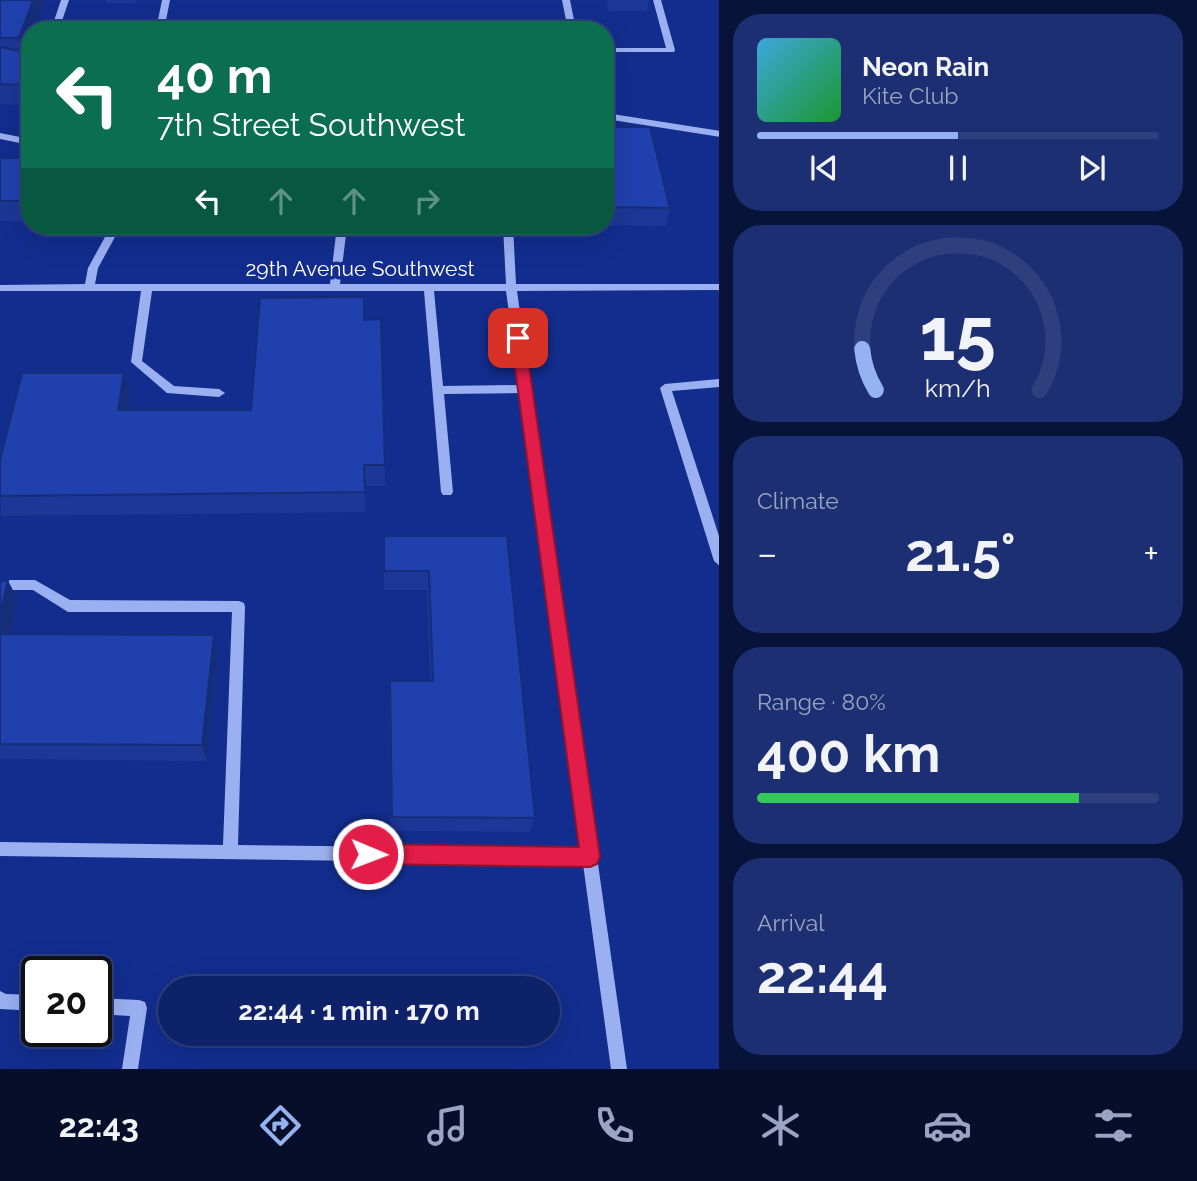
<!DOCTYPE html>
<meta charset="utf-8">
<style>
body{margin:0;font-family:Raleway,sans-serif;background:#1c2f72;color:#f1f3f6;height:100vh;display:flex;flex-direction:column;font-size:26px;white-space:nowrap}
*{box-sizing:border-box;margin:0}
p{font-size:23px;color:#9ba4c1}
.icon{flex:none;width:38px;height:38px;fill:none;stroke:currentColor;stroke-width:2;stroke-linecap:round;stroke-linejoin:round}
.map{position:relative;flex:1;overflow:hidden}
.panel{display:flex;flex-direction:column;gap:14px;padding:14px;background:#08133a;width:478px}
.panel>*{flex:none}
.guide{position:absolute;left:21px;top:21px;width:593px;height:214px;border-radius:28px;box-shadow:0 7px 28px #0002,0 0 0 2px #2e3f7e;background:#0b6e4f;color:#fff;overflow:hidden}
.speed{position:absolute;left:21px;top:956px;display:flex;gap:14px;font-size:35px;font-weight:700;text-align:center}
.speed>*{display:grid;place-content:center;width:91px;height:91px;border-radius:50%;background:#0e226a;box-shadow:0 7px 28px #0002,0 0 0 2px #2e3f7e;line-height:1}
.speed .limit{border:4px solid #111;border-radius:10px;background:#fff;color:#111}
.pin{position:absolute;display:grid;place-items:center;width:60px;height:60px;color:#fff;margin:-30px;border-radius:14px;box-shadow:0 4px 10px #0006}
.me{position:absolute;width:77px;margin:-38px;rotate:91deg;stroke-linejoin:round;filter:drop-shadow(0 0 5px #0008)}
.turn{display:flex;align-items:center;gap:24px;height:147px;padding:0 21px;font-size:32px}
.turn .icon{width:91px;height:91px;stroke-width:2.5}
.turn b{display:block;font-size:49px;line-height:60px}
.lanes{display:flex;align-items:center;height:66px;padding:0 21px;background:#0003;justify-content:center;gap:35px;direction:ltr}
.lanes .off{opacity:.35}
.big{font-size:52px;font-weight:700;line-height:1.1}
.panel .tile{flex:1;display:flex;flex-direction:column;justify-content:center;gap:10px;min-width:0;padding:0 24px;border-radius:28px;background:#1c2f72}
.panel .dial{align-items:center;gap:0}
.dial svg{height:182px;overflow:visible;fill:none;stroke:#2e3f7e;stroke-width:7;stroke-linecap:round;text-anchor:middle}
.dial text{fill:#f1f3f6;stroke:none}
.song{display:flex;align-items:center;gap:21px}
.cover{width:84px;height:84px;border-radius:10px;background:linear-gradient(135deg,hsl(200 70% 55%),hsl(130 70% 35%))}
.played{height:7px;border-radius:4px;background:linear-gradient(90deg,#95b2f1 50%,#2e3f7e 50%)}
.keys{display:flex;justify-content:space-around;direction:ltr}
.heat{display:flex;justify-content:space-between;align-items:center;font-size:38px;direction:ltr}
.charge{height:10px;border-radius:5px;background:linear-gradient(90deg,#34c759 80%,#2e3f7e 0)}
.trip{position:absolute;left:158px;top:976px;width:402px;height:70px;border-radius:35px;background:#0e226a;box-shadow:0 7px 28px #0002,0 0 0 2px #2e3f7e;font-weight:700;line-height:70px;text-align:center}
.tabs{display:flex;height:112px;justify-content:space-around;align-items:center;background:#060e2a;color:#9ba4c1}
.tabs .icon{width:49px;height:49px}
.tabs .on{color:#95b2f1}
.tabs b{font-size:32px;color:#f1f3f6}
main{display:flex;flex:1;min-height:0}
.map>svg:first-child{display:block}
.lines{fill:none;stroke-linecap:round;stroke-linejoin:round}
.minor{fill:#9bb0f1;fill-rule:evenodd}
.wall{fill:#1c3795}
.shaded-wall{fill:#162d79}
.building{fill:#2040ad;stroke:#162d79;stroke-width:2}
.route{fill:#e11d48;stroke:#92132f;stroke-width:2}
.labels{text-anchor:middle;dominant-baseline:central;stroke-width:7;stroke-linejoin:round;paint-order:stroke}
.street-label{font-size:21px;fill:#fff;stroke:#122d8e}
</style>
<main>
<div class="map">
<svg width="720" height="1069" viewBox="0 0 720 1069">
<rect width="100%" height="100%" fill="#122d8e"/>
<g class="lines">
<!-- minor -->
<g class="minor">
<path d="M61,0H69L59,30H51Z"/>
<path d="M162,0H170L164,30H156Z"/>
<path d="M562,0H570L576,30H568Z"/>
<path d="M653,0H661L675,50L674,52H606V48H666Z"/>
<path d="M606,113L720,131V137L606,119Z"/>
<path d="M0,133L30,139V145L0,139Z"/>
<path d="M111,226H121L98,268L95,284H330L337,226H347L340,284H506L503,226H513L516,284H720V290L517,291L627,1069H611L583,864L0,856V842L223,845L232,612H68L33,590H0V580H35L70,600L239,601L244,603L245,607L238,845L581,849L520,393L444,394L453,492L451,495H443L441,492L424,291H152L142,361L174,386L219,389L225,393L219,397L167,393L131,362L141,291H0V285L85,284L88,268ZM434,291H506L519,385L443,386Z"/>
<path d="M720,379V387L672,391L720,539V566L714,561L660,388L665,384Z"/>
<path d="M0,991L6,994L37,995V1011L0,1009Z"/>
<path d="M96,998L139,1000L145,1002L147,1008L138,1069H122L130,1016L96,1014Z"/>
</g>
</g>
<!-- wall -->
<g class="wall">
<path d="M0,0H45L28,50H30V105L0,104Z"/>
<path d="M106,0H136L135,3H106Z"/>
<path d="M606,0H649L647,11H609Z"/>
<path d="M606,127L670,208L665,226L606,225Z"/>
<rect x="0" y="158" width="30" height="63"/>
<path d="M364,320L385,465V486H365V512L1,516L0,460L130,394L127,410H251Z"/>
<path d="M384,536H507L535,818L529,832L391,831L389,698L390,681H430L427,590H384Z"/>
<path d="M0,581H8L18,600L10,634L218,653L207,761L0,759Z"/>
</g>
<!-- shaded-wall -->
<g class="shaded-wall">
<path d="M33,0H45L35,30H30V44L25,58L19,38Z"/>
<path d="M124,373L130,394L124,431L118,410Z"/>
<path d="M8,581L18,600L6,652L0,642V614Z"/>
<path d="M214,635L218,653L207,761L202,745Z"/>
</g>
<!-- building -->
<g class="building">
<path d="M0,0H33L19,38H0Z"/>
<path d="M0,47L15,50H30V85L0,84Z"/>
<path d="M606,127H650L670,208L606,207Z"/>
<rect x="0" y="158" width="30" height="43"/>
<path d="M364,297V320L381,319L385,465H364L365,492L0,496V460L22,373H124L118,410H251L260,298Z"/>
<path d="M384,536H507L535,818L392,817L390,681H433L429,571H384Z"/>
<path d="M0,581H8L0,614Z"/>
<path d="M0,634L214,635L202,745L0,744Z"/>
</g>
<!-- route -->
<path class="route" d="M518,333L525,338L600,857L597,864L590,867L368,864L361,861L358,854L361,847L368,844L579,847L511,338Z"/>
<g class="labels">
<!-- street labels -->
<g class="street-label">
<text x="360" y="268">29th Avenue Southwest</text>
</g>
</g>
</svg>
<div class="speed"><div class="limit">20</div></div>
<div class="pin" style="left:518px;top:338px;background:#d93025"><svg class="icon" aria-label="arrive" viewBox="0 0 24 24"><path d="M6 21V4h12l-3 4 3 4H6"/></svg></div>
<svg class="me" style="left:368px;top:854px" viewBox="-20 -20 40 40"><circle r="17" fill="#e11d48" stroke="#fff" stroke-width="3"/><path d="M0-11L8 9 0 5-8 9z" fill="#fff"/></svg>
<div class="trip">22:44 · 1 min · 170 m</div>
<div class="guide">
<div class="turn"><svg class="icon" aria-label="left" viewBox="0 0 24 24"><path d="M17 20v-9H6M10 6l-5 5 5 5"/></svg><div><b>40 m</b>7th Street Southwest</div></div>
<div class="lanes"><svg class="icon" aria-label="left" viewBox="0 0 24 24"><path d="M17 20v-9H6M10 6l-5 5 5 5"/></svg><svg class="icon off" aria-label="ahead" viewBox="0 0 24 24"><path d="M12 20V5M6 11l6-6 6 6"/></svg><svg class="icon off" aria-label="ahead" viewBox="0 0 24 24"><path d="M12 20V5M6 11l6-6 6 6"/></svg><svg class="icon off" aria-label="right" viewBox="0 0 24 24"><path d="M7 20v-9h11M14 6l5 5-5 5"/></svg></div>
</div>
</div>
<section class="panel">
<div class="tile">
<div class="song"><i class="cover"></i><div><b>Neon Rain</b><p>Kite Club</p></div></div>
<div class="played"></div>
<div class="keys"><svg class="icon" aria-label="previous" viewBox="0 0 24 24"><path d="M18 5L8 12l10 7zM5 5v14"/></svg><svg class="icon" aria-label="pause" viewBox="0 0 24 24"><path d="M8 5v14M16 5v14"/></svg><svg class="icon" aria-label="next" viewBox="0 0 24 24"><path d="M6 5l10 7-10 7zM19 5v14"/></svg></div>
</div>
<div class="tile dial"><svg viewBox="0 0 100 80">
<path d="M14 69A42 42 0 1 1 86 69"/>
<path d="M14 69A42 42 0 0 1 8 51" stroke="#95b2f1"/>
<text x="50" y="56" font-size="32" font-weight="700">15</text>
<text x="50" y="72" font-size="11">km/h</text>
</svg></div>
<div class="tile"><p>Climate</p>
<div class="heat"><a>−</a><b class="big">21.5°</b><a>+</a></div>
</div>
<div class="tile"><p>Range · 80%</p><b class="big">400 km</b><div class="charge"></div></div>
<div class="tile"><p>Arrival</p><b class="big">22:44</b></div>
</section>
</main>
<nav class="tabs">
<b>22:43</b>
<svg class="icon on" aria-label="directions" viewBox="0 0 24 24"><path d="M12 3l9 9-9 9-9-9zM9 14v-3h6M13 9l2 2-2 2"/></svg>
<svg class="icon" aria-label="music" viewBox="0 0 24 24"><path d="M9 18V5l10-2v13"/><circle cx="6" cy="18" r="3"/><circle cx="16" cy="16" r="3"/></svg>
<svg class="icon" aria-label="phone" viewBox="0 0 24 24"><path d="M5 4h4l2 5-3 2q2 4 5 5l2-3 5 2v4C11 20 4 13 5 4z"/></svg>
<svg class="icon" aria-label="climate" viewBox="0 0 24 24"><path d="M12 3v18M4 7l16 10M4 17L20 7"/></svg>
<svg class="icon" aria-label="car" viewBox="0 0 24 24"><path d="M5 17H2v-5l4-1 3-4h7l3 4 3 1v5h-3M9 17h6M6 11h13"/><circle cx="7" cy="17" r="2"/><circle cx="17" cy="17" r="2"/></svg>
<svg class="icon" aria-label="filters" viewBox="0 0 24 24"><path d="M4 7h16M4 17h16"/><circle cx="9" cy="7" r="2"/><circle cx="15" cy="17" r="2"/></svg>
</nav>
